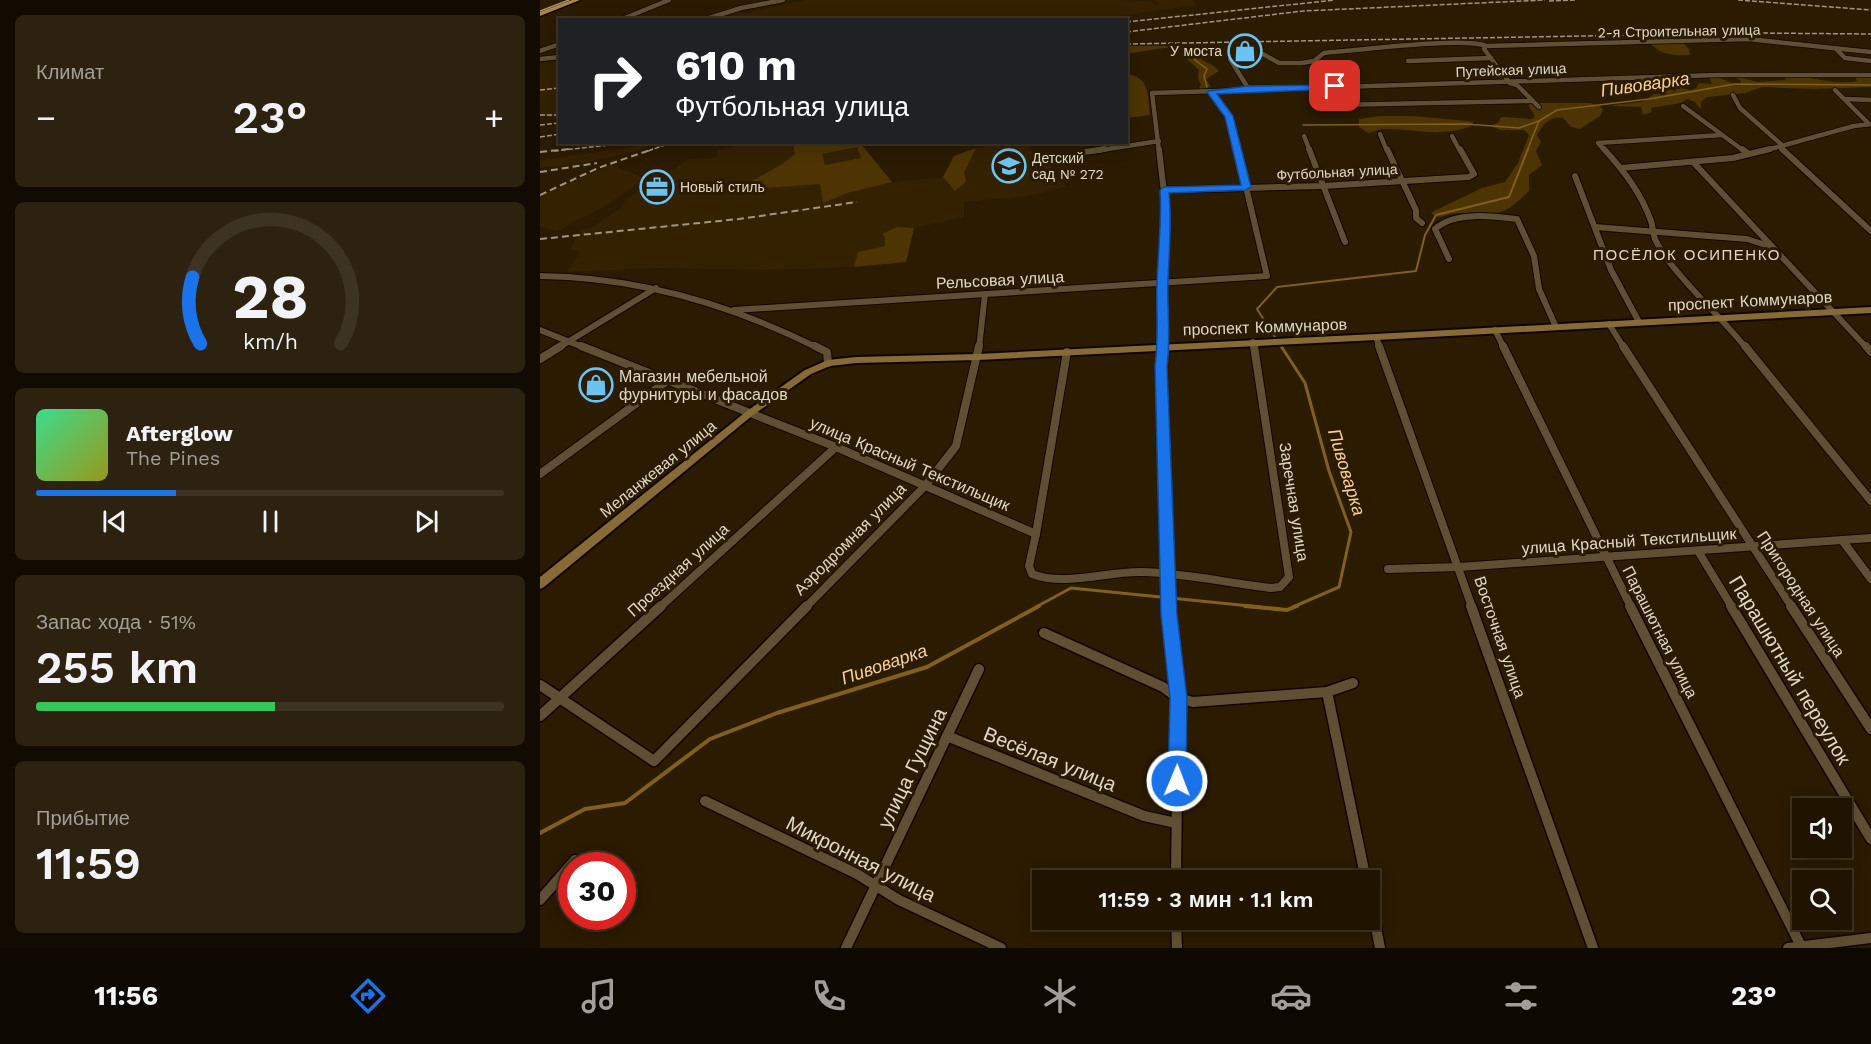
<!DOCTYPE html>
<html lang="ru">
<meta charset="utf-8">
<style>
body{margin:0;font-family:"Work Sans",sans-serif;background:#2d2110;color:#f1f3f6;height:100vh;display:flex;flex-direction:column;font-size:22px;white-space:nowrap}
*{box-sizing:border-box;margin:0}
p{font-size:20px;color:#a29e99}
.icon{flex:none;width:33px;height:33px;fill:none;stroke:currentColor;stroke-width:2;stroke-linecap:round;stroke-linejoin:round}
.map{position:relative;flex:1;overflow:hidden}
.details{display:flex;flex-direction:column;gap:15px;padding:15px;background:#120b01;width:540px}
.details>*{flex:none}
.guide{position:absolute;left:18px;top:18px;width:570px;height:126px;border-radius:0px;box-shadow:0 3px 15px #0003,0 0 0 2px #3d3323;background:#202124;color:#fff;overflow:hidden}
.fabs{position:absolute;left:1252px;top:798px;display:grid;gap:12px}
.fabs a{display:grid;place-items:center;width:60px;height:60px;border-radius:0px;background:#201401;box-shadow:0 3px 15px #0003,0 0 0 2px #3d3323;font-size:30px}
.speed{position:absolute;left:18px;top:852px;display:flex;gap:12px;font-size:30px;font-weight:700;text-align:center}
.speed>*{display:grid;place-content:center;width:78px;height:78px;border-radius:50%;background:#201401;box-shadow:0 3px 15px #0003,0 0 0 2px #3d3323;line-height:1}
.speed .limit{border:9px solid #d22;background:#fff;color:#111}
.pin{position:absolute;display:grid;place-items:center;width:51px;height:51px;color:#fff;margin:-26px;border-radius:12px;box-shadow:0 3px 9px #0006}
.me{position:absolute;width:66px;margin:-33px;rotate:1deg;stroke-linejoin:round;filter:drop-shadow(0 0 4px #0008)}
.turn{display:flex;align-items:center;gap:21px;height:126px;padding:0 18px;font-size:27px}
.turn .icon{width:78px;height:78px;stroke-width:2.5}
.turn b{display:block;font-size:42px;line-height:51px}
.big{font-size:45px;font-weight:600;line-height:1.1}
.details .tile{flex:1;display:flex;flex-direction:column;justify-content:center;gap:9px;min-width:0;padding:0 21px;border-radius:9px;background:#2d2110}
.details .dial{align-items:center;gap:0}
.dial svg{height:156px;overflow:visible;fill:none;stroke:#3d3323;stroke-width:7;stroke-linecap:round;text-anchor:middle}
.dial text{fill:#f1f3f6;stroke:none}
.song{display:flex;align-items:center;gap:18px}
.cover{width:72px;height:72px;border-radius:9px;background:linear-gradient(135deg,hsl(150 70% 55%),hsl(60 70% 35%))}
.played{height:6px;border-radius:3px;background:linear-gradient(90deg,#1a73e8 30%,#3d3323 30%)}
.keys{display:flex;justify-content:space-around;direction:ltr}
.heat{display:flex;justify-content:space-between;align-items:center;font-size:33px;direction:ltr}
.charge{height:9px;border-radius:4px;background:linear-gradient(90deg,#34c759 51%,#3d3323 0)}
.trip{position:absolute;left:492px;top:870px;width:348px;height:60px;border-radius:0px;background:#201401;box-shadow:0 3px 15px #0003,0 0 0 2px #3d3323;font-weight:600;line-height:60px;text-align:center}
.tabs{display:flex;height:96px;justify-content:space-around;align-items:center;background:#0d0800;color:#a29e99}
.tabs .icon{width:42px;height:42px}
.tabs .selected{color:#1a73e8}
.tabs b{font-size:27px;color:#f1f3f6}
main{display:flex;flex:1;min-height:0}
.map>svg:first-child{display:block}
.built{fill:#332100}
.green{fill:#4c3503;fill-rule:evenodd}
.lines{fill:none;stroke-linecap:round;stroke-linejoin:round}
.stream-far3{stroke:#815f1f;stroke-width:1.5}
.stream-far2{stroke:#815f1f;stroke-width:2}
.stream-far1{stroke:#815f1f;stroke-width:3}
.stream{stroke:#815f1f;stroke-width:4}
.street-far3-casing{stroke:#120500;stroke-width:6}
.street-far2-casing{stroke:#120500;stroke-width:8}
.street-far1-casing{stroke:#120500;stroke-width:10}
.street-casing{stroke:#120500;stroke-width:13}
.secondary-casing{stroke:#120500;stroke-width:4}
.primary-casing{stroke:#120500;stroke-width:3}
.street-far3{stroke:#605033;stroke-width:4.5}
.street-far2{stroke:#605033;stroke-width:6}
.street-far1{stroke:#605033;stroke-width:8}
.street{stroke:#605033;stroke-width:10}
.secondary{fill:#876b37;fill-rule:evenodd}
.primary{fill:#af873b;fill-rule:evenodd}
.tram{stroke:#a19682;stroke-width:1.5}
.rail-far1{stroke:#a19682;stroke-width:1.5;stroke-dasharray:5 2;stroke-linecap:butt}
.rail{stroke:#a19682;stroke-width:2;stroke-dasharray:7 4;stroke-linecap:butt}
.route{fill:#1a73e8;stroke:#114b97;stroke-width:1.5}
.labels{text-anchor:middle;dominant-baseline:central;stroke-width:6;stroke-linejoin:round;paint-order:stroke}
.far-street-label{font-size:14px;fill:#e0d7c7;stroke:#2a1b01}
.far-poi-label{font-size:14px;fill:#e0d7c7;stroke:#2a1b01;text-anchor:start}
.far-neighbourhood-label{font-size:15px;letter-spacing:1.5px;fill:#e0d7c7;stroke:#2a1b01}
.street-label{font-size:16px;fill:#e0d7c7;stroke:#2a1b01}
.poi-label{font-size:16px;fill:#e0d7c7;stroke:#2a1b01;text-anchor:start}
.water-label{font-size:18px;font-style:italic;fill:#f9d18d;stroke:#2a1b01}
.near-street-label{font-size:20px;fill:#e0d7c7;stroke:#2a1b01}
</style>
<main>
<section class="details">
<div class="tile"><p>Климат</p>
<div class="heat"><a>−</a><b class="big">23°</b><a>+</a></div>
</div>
<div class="tile dial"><svg viewBox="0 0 100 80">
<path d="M14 69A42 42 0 1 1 86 69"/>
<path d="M14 69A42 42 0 0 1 10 35" stroke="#1a73e8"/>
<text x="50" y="56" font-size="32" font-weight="700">28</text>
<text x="50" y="72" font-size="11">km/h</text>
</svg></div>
<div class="tile">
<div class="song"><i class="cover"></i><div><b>Afterglow</b><p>The Pines</p></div></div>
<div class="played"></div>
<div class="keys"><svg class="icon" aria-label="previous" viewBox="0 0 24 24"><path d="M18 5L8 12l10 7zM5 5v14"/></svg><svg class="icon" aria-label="pause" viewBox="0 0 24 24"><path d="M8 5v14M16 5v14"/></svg><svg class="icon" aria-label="next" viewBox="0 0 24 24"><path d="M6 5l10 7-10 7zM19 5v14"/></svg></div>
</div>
<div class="tile"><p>Запас хода · 51%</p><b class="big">255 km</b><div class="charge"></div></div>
<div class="tile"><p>Прибытие</p><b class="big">11:59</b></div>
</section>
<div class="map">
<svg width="1331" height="948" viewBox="0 0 1331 948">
<rect width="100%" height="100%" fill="#2a1b01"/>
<!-- built -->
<g class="built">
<path d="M266,0H588L611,2L615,5L619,4L614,0H652L657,5L554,20L175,19Z"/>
<path d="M19,62V117H0V64Z"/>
<path d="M209,143H320L352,182L403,177L415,191L436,148L465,143H488L495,155L506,159L526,187L488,196L424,202V217L374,228L366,262L297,268L227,270L114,268L27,272L40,252L31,249L40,230L51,228L82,207L86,199L149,159L175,158L179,150Z"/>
<path d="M108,145V147L101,150L38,164L0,168V160Z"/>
<path d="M71,164L106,179L59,210L37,220L18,232L0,227V196Z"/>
</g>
<!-- green -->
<g class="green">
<path d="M1142,42L1149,49L1150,55C1135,56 1120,55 1110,43Z"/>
<path d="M586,46H655L661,52L662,60L674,66L679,71L666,79L671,87L658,90L661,85L658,78L659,70L644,56L648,52L646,49L624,48L591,53L587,49Z"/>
<path d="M586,73C611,79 607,93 610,115L587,118Z"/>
<path d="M1314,75L1331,77V87L1273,89L1222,87L1205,93L1167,97L1161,102V109L1155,102L1147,99L1141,103L1111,108L1112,112L1103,115L1101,107L1070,106C1080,103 1090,104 1100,102C1113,100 1106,92 1126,94V89L1136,91L1135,88L1138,87L1150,90L1155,89L1159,83L1172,84L1169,77L1179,78L1200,86L1201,81L1194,76L1218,82L1245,80L1247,77C1271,75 1294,86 1317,81Z"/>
<path d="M995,103H1050L1060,106L1063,110L1060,116L1040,129L1031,127L1023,118C1009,116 1003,124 997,135L1001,142L996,151L1002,165L989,175V191C960,220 956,213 919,213C911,213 904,217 896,217L891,213L896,210L942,188L965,182L978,163L989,135L984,130H961L950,126L959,122L960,118L964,117L992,119L995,116L988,105Z"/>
<path d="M839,116H873L928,121L933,122V125C902,139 873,128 842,129C837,130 833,132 828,133L819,127V119Z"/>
<path d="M247,143H320L352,182L307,193L283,203L280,184L196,190L244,163L255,154L253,143ZM317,147L321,158L285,165L282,154Z"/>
<path d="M436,148L424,173L426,182L415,191L403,177L414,156Z"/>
<path d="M357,227L374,228L366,262L314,267L318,252L345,246V238L342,234Z"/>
</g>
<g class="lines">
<!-- stream-far3 -->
<g class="stream-far3">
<path d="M651,48L655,60L667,69L664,76L667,87"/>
<path d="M763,125L926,124L979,128L999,121"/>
<path d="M987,151L999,121L1017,110L1109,99L1195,84L1331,85"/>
</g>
<!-- stream-far2 -->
<path class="stream-far2" d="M742,348L717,309L737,287L876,271L885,235L896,215L969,197L988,149"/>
<!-- stream-far1 -->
<g class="stream-far1">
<path d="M741,346L765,383L789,471L811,532L799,587L753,607"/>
<path d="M496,607L531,588L720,607"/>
</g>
<!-- stream -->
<g class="stream">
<path d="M705,606L747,610L757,606"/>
<path d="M0,833L45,809L85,803L170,739L237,713L387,667L499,606"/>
</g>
<defs>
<g id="street-far3">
<path d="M80,20L129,0"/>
<path d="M163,20L201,8L243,0"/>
<path d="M1296,49L1305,58L1331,61"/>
<path d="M0,51L20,44"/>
<path d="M0,59L20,57"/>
<path d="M868,61L951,58"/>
<path d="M969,82L944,49L946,46L1208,39L1331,52"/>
<path d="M970,83L977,85L999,107"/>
<path d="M774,87L778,99L797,105L992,101"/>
<path d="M708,88L690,59L692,57L723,54L739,63H762L774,61L784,53L792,52C822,50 924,37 946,46"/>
<path d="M1295,90L1329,124"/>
<path d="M671,92L689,116L697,151"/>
<path d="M1193,95L1200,108L1243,146"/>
<path d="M1306,99L1331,100"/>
<path d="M1143,106L1204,151"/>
<path d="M840,134L847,151"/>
<path d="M764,136L770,151"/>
<path d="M912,136L920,151"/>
<path d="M1058,143L1065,151"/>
<path d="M1058,143L1182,135"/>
<path d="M1240,147L1244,151"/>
<path d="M555,151L619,141"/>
<path d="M619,151L612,93L1178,75H1331"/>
<path d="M1223,151L1314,126L1331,124"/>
</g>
<g id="street-far2">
<path d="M619,149L626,210L623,241V348"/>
<path d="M769,149L805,242"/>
<path d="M847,149L876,210V218L882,223"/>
<path d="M1064,149C1084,171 1101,193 1111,221C1113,227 1113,234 1115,239C1118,246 1123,253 1127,259C1151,291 1181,317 1206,348"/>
<path d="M1202,149L1209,154"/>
<path d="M1242,149L1331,231"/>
<path d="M545,152L565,149"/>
<path d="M1154,163L1327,348"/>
<path d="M1081,168L1193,158L1230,149"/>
<path d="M1035,176L1071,270L1099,322"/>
<path d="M624,190L783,186L929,177L934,174L920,149"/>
<path d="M1055,227L1207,239L1232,247"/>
<path d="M909,259L895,229C914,211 953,216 977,219L994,256L999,289L1016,327"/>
<path d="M0,276C99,277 190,304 278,348"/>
<path d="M194,310L727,276L697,149"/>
<path d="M1069,324L1084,348"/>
<path d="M0,330L45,348"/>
<path d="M955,330L964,348"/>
<path d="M836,337L840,348"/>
<path d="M713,342L714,348"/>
<path d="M18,348L116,288"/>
<path d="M439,348L445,294"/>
</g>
<g id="street-far1">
<path d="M41,346L296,447L496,534L489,566L492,574C525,587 567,571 602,572C645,573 688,583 731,588L740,587L749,577L714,346"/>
<path d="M275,346L287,352L288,363"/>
<path d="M623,346L621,366L629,607"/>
<path d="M839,346L932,607"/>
<path d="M963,346L1091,607"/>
<path d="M1083,346L1252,607"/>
<path d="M1205,346L1331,501"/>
<path d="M1326,346L1331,352"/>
<path d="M0,359L21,346"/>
<path d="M0,474L127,381"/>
<path d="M496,534L527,352"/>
<path d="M1302,540L1331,579"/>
<path d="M1158,551L1192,607"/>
<path d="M848,569L919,567L1331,538"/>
<path d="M120,607L296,447"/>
<path d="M266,607L385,486L416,446L439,346"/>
</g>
<g id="street">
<path d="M629,606L638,698L636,880"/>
<path d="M931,606L1053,948"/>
<path d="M1090,606L1261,946"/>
<path d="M1191,606L1331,839"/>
<path d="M1251,606L1331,729"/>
<path d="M504,633L623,687L638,698L653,702L787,692L813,683"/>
<path d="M0,685L114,761L267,606"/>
<path d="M787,692L826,880"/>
<path d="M0,716L121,606"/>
<path d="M407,736L604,816L636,823"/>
<path d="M165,801L317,874L359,900L461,948"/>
<path d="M830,897L840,948"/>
<path d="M0,900L35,860"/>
<path d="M636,920L637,948"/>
<path d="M306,948L439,669"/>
<path d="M1248,948L1331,938"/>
</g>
<path id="secondary" d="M1331,307V313L836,340L438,360L316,363L290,366L271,374L213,415L4,587L0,589V577L207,411L265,370L288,360L316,357L438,354L836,334Z"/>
<path id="primary" d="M32,0H40L0,16V12Z"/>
</defs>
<!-- street-far3 casing -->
<use href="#street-far3" class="street-far3-casing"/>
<!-- street-far2 casing -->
<use href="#street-far2" class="street-far2-casing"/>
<!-- street-far1 casing -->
<use href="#street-far1" class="street-far1-casing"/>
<!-- street casing -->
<use href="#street" class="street-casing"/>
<!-- secondary casing -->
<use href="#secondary" class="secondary-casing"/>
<!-- primary casing -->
<use href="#primary" class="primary-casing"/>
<!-- street-far3 -->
<use href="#street-far3" class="street-far3"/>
<!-- street-far2 -->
<use href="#street-far2" class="street-far2"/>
<!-- street-far1 -->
<use href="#street-far1" class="street-far1"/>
<!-- street -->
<use href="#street" class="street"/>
<!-- secondary -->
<use href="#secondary" class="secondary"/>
<!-- primary -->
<use href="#primary" class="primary"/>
<!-- tram -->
<path class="tram" d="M0,11L29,0"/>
<!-- rail-far1 -->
<g class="rail-far1">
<path d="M1198,0L1331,10"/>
<path d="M1009,1L1037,0"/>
<path d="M586,22L795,0"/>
<path d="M586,32L763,11L1005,0"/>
<path d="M586,44L1214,33L1331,34"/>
<path d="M0,90L20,88"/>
<path d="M0,115H20"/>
<path d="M0,125L20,123"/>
<path d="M0,137L20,134"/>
<path d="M14,151L99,142"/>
<path d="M108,151L133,142"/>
</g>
<!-- rail -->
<g class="rail">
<path d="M0,152L29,149"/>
<path d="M0,172L57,163"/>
<path d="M0,195L58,168L113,149"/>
<path d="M0,239L199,219L317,202"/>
</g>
</g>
<!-- route -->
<path class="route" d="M798,85L799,86L795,89L677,94L693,116L711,187L706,190L629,193C632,222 629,252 628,282C627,310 631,337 627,366L637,615L647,698L646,781L643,788L637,790L630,788L628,781L630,698L621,615L615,366C619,337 616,311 617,283C618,252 622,221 620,190L624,187L701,185L685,117L667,92L669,91L708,86Z"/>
<!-- icons -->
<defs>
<symbol id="shop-ring" viewBox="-11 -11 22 22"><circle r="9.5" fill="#2a1b01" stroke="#6cc3f2" stroke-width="1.5"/><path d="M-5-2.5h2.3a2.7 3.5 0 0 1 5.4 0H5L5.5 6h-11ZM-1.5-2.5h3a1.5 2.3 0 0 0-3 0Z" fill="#6cc3f2"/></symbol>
<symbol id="school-ring" viewBox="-11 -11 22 22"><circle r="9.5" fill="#2a1b01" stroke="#6cc3f2" stroke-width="1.5"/><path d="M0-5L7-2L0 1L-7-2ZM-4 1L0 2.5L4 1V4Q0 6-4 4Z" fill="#6cc3f2"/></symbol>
<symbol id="office-ring" viewBox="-11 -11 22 22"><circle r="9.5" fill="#2a1b01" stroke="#6cc3f2" stroke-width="1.5"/><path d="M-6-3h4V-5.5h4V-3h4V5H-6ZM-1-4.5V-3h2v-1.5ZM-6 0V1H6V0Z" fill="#6cc3f2"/></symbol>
</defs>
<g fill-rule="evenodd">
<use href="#shop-ring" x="686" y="32" width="38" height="38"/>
<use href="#school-ring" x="450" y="147" width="38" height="38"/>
<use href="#office-ring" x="98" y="168" width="38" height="38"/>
<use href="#shop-ring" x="37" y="366" width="38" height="38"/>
</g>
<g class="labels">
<!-- far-street labels -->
<g class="far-street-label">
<text transform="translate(1139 31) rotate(-1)">2-я Строительная улица</text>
<text transform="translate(971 70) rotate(-2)">Путейская улица</text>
<text transform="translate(797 172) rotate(-3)">Футбольная улица</text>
</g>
<!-- far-poi labels -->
<g class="far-poi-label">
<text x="682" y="51" text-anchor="end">У моста</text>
<text x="492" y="158">Детский<tspan x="492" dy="16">сад № 272</tspan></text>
<text x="140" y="187">Новый стиль</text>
</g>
<!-- far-neighbourhood labels -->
<g class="far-neighbourhood-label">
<text x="1147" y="255">ПОСЁЛОК ОСИПЕНКО</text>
</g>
<!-- street labels -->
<g class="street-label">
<text transform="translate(460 280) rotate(-3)">Рельсовая улица</text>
<text transform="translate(1210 301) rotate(-3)">проспект Коммунаров</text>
<text transform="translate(725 327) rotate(-2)">проспект Коммунаров</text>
<text transform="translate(370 464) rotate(23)">улица Красный Текстильщик</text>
<text transform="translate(118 469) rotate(-39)">Меланжевая улица</text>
<text transform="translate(754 502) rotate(81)">Заречная улица</text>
<text transform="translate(310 539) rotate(-45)">Аэродромная улица</text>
<text transform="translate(1089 541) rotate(-4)">улица Красный Текстильщик</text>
<text transform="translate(138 570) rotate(-42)">Проездная улица</text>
<text transform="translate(1261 594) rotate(57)">Пригородная улица</text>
<text transform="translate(1120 632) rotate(63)">Парашютная улица</text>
<text transform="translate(960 637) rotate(71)">Восточная улица</text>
</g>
<!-- poi labels -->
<g class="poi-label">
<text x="79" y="376">Магазин мебельной<tspan x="79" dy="18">фурнитуры и фасадов</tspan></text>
</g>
<!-- water labels -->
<g class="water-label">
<text transform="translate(1105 84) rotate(-8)">Пивоварка</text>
<text transform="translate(807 472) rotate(73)">Пивоварка</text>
<text transform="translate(344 664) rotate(-19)">Пивоварка</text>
</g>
<!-- near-street labels -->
<g class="near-street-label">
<text transform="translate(1250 670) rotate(59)">Парашютный переулок</text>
<text transform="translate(510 759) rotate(22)">Весёлая улица</text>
<text transform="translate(372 768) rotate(-64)">улица Гущина</text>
<text transform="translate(321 859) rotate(27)">Микронная улица</text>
</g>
</g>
</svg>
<div class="fabs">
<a><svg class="icon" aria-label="sound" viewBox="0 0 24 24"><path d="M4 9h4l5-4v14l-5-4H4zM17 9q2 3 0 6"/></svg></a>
<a><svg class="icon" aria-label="search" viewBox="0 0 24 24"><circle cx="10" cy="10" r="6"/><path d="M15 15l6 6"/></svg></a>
</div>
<div class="speed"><div class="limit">30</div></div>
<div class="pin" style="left:795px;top:86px;background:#d93025"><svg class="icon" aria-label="arrive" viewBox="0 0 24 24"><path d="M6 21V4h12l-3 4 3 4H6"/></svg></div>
<svg class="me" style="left:637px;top:781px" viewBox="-20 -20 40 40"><circle r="17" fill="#1a73e8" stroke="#fff" stroke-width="3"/><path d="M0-11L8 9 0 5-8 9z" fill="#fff"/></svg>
<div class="trip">11:59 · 3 мин · 1.1 km</div>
<div class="guide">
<div class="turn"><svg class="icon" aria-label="right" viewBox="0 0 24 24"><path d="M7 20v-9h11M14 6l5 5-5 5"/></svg><div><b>610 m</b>Футбольная улица</div></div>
</div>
</div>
</main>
<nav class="tabs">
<b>11:56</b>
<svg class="icon selected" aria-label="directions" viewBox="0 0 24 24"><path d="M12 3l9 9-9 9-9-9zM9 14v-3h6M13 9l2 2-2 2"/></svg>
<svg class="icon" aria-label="music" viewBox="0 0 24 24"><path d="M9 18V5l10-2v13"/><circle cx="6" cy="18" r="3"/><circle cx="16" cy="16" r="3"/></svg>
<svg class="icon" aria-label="phone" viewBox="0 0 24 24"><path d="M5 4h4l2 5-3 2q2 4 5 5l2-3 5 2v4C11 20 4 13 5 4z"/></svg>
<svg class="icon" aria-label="climate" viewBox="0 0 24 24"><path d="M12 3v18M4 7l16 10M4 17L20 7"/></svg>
<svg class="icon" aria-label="car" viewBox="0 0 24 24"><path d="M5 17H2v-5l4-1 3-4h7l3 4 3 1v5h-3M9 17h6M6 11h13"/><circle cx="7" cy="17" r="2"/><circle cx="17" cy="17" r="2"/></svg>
<svg class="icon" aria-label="filters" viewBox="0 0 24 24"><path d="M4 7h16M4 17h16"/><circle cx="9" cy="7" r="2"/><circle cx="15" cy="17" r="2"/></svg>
<b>23°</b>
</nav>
